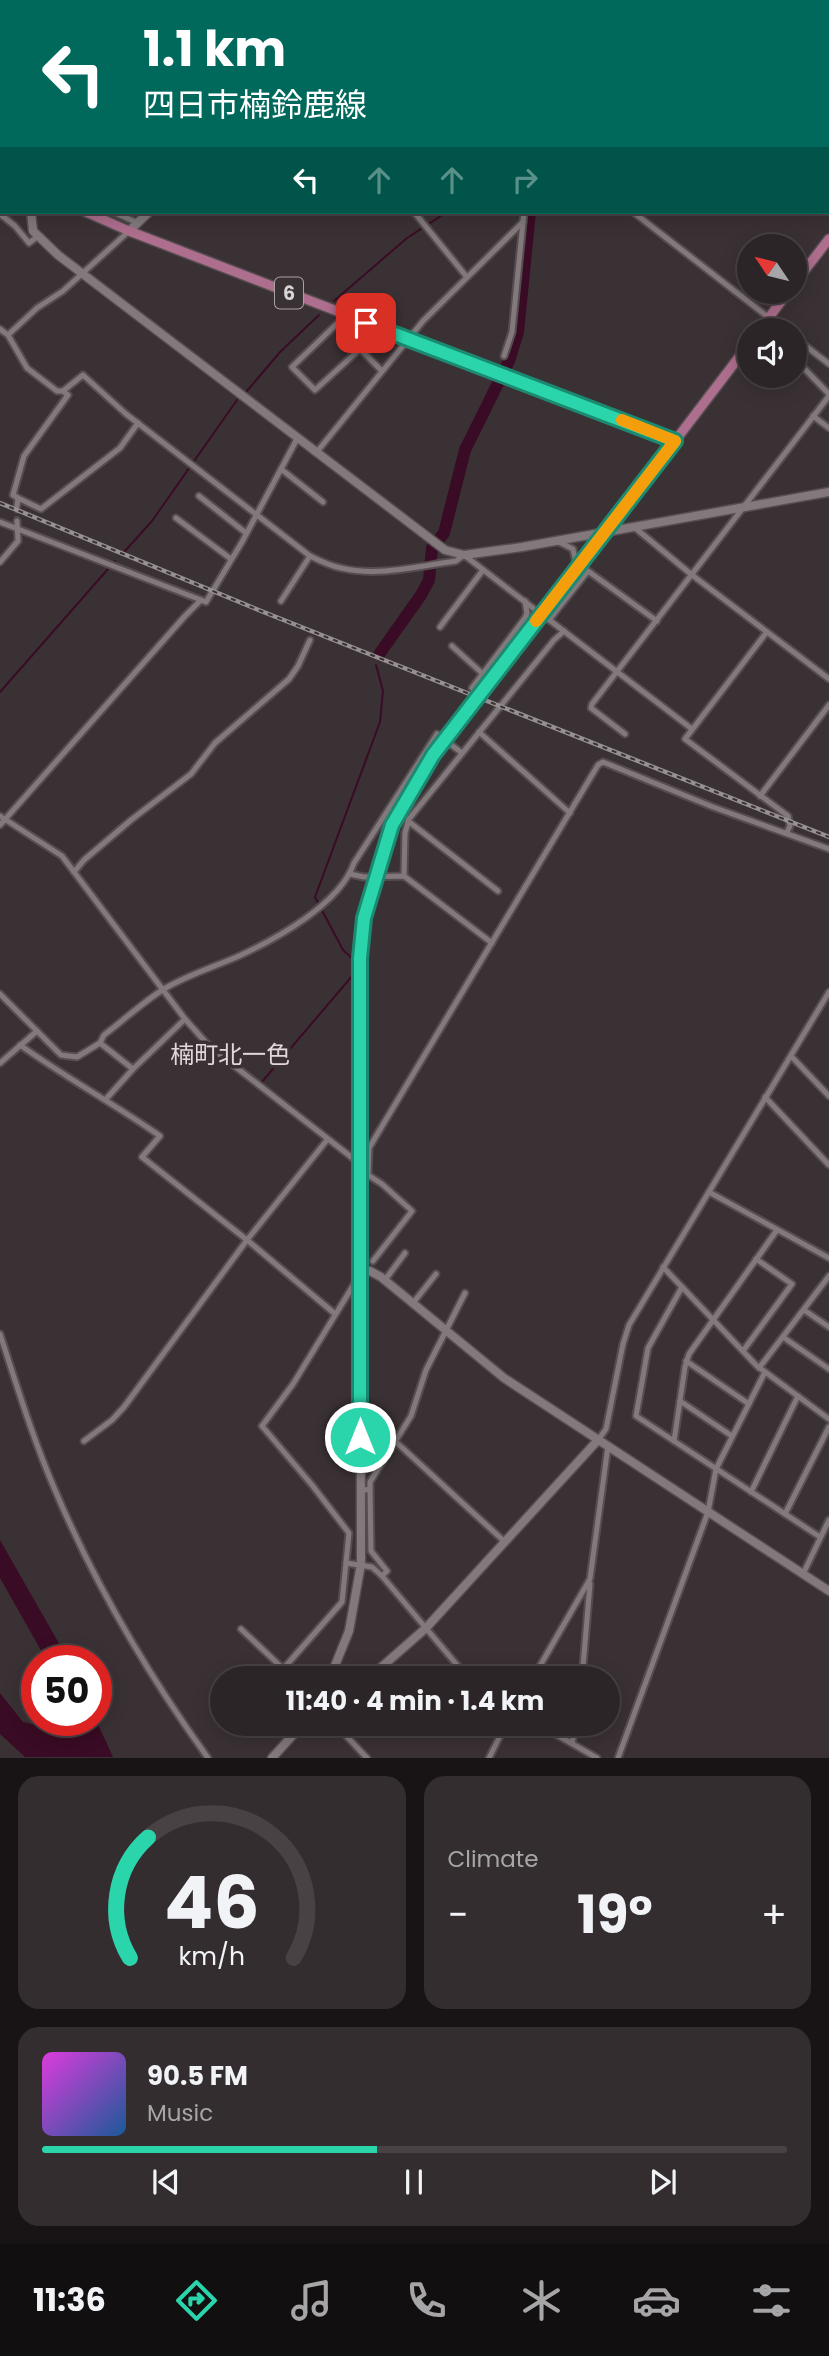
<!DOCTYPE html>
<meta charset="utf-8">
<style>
body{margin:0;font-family:Poppins,"Noto Sans JP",sans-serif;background:#342d30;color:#f1f3f6;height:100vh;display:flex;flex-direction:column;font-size:26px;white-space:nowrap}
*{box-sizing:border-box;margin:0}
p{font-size:23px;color:#a6a5a8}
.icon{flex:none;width:38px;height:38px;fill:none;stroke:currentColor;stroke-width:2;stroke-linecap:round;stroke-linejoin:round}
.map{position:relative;height:1758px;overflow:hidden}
.sheet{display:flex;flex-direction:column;gap:18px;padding:18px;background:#181416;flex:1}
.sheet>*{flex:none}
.hud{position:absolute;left:0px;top:0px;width:830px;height:214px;box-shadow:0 4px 18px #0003,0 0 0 2px #484245;background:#00695c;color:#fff;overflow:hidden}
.needle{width:46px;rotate:305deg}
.tools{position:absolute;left:737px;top:234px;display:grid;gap:14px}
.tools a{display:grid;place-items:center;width:70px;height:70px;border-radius:50%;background:#2c2528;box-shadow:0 4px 18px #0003,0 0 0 2px #484245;font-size:35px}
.speed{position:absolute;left:21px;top:1645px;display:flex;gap:14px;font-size:35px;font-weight:700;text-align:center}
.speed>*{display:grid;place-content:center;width:91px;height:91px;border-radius:50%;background:#2c2528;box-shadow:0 4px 18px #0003,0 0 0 2px #484245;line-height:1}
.speed .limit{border:10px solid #d22;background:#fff;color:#111}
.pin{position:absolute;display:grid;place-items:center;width:60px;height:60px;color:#fff;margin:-30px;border-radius:14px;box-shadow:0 4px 10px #0006}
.me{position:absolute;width:77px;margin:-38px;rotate:0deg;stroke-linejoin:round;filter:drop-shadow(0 0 5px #0008)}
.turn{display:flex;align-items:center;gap:24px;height:147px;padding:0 28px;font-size:32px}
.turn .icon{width:91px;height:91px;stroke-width:2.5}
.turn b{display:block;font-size:49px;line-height:60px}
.lanes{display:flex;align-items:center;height:66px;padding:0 28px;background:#0003;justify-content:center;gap:35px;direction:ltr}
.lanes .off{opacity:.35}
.big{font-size:52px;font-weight:700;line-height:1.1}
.sheet .tile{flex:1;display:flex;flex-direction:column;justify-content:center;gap:10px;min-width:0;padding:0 24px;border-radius:21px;background:#342d30}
.sheet .dial{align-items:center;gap:0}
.dial svg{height:182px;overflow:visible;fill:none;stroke:#484245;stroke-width:7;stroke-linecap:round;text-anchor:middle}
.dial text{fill:#f1f3f6;stroke:none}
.song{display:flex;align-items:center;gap:21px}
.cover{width:84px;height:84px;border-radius:10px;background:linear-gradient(135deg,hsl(300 70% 55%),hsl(210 70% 35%))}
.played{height:7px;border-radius:4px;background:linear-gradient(90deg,#2ad5ac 45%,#484245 45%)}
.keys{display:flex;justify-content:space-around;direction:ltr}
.heat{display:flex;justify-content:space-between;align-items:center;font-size:38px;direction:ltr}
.sheet .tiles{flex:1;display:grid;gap:18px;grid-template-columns:1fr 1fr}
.tile:last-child{grid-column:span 2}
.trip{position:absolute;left:210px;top:1666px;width:410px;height:70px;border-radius:35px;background:#2c2528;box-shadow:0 4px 18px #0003,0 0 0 2px #484245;font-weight:700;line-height:70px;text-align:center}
.menu{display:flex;height:112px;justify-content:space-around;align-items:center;background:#120f10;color:#a6a5a8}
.menu .icon{width:49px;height:49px}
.menu .current{color:#2ad5ac}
.menu b{font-size:32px;color:#f1f3f6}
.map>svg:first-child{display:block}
.water{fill:#3a0b24}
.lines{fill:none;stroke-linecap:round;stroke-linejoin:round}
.stream{stroke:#3a0b24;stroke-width:2}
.river{stroke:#3a0b24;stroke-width:12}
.street-tunnel{stroke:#52494d;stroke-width:5;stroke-dasharray:5 2.5;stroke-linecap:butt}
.street-casing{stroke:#554d50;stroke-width:9}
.secondary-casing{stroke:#554d50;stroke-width:11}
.primary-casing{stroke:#554d50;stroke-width:12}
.street{stroke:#83797d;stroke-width:5}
.secondary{stroke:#83797d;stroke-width:8}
.primary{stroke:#ae6e8d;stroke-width:9}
.rail-casing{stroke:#979093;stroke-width:4.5}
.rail{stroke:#3a3135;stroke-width:2;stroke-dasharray:5;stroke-linecap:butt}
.secondary-bridge-casing{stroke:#554d50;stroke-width:11;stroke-linecap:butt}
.secondary-bridge{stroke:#83797d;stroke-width:8}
.route-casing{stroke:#1b8a70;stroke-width:18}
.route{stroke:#2ad5ac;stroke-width:12}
.slow{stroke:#f59e0b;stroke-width:12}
.labels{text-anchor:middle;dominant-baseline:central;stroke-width:7;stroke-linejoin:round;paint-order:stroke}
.shield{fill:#3a3135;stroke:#a9a2a5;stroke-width:2}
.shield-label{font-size:19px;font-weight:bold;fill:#d9d3d5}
.quarter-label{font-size:24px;fill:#e2d7db;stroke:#3a3135}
</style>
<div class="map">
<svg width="829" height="1758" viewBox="0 0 829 1758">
<rect width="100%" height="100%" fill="#3a3135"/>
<!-- water -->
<g class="water">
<path d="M0,1540L69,1661H47L0,1578Z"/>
<path d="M0,1693L23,1722L54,1729L62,1720H96L113,1757H25L0,1734Z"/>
</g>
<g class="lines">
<!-- stream -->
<g class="stream">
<path d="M334,301L407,238L447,212"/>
<path d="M246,392L280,352L319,315"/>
<path d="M125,551L152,521L237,400"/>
<path d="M0,692L115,561"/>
<path d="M261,1083L353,975V959L343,950L315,897L380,722L383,691L376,665"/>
</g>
<!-- river -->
<g class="river">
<path d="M600,2L602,0"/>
<path d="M380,653L421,595L429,580L432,548L444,533L465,450L509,361L518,332L530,212"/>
</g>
<!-- street-tunnel -->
<path class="street-tunnel" d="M17,521V506"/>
<defs>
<g id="street">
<path d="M384,0L387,2"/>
<path d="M0,156L2,157"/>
<path d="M113,212L138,223"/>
<path d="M414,212L466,276"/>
<path d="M633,212L786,331"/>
<path d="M0,214L15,226L29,243L37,237"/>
<path d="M346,315L292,367L315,390L360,349L381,370"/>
<path d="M0,329L8,335L27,368L57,391H63"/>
<path d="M8,335L37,308L63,291L129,231"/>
<path d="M794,337L829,364"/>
<path d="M504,356L512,332L524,212"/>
<path d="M794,358L829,394"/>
<path d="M813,416L829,428"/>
<path d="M316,453L423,321L523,222"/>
<path d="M281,469L323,502"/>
<path d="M199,496L246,533"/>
<path d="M18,498L41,509L120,448L138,423"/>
<path d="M17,506L18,498L13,495L24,456L68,395L63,391L83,375L126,414L310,556C320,561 330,566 341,568C378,577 419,566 456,561L464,555L533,608"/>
<path d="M176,518L231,559"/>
<path d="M0,522L201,600"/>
<path d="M634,527L692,575L829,679"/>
<path d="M559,542L573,549L577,568"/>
<path d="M0,562L18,541L17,521"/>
<path d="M281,601L310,556"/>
<path d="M548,619L692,729"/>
<path d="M549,620L588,571L657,621"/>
<path d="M440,627L483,570"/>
<path d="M766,633L685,739L788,816L790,826L787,832"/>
<path d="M452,646L483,674"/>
<path d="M472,688L525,618L527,613L525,601"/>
<path d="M479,732L570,813"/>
<path d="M625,734L591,708L592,704L829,396"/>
<path d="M760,796L829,705"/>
<path d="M0,816L62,856L185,1019L210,1047L359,1163"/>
<path d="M408,821L498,891"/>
<path d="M0,825L185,616L201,600L206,602L242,542L297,439"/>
<path d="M74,872L84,860L131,820L191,774L215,743L289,679L298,666L310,640"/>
<path d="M350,874L364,877L404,876L492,943"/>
<path d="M404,876L405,833L409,819L554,640L564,631"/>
<path d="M0,994L61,1055L77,1057L100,1043L104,1035C124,1020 143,1002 164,989C187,975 214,967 239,956C276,939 340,904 354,863L437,734L462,753"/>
<path d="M100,1043L133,1069L185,1019"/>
<path d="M20,1045C65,1077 114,1104 160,1136L142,1157L247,1240L334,1313"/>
<path d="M791,1056L829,1096"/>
<path d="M0,1063L37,1031"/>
<path d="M765,1097L829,1165"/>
<path d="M106,1099L133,1069"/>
<path d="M368,1175L382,1184L412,1211L373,1261"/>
<path d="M359,1176L368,1175L369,1148L598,765L603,762L713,807L829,849"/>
<path d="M709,1192L829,1258"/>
<path d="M663,1267L757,1366L829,1419"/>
<path d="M385,1280L405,1253"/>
<path d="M682,1287L648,1348L636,1416L820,1537"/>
<path d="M413,1303L436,1274"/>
<path d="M804,1310L829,1327"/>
<path d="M0,1334C17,1386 33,1439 55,1490C94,1582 149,1676 208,1758"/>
<path d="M783,1337L829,1369"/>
<path d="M743,1351L792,1284L756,1259"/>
<path d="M686,1361L749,1404"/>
<path d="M759,1368L829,1276"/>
<path d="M680,1401L732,1436"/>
<path d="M598,1440L606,1429L623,1344L629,1325L829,992"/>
<path d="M84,1441L112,1420L124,1407L247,1240L327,1140"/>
<path d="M674,1441L685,1367L689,1354L777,1230"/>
<path d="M396,1442L505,1542"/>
<path d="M370,1489L371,1551L387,1571L382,1576"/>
<path d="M360,1491L370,1489V1482L411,1416L426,1370L465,1293"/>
<path d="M751,1492L798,1396"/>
<path d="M785,1514L829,1427"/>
<path d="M346,1563L349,1533L312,1485L262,1426L293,1384L359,1276"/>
<path d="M803,1574L829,1520"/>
<path d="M241,1629L293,1678"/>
<path d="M284,1668L342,1602L346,1563L372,1567L382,1576L468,1678"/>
<path d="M533,1678L590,1579L608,1446"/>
<path d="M582,1678L590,1584"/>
<path d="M335,1724L367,1758"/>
<path d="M538,1724L597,1758"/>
<path d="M572,1743L576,1724"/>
<path d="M489,1758L506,1724"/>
<path d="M618,1758L708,1512L716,1469L765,1372"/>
</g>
<g id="secondary">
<path d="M364,2L366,0"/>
<path d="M31,212L33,231L58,255L445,550L464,555L522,547L829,492"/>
<path d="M129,231L149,212"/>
<path d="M525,634L675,441"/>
<path d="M360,1270L370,1271L381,1277L504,1378L829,1591"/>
<path d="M330,1678L349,1631L361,1564L360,958L364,918L392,825L433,755"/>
<path d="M369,1678L426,1628L598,1440"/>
<path d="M272,1758L303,1724"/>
</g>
<g id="primary">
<path d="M0,174H2"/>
<path d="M86,212L129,231L675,441L749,344"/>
<path d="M794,284L829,239"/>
<path d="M759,331L788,292"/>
</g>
</defs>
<!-- street casing -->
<use href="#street" class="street-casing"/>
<!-- secondary casing -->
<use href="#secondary" class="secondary-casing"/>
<!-- primary casing -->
<use href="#primary" class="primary-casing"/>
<!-- street -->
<use href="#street" class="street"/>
<!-- secondary -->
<use href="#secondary" class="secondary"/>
<!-- primary -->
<use href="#primary" class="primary"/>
<defs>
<path id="rail" d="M0,503L261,611L829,837"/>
</defs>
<!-- rail casing -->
<use href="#rail" class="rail-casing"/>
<!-- rail -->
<use href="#rail" class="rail"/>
<defs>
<path id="secondary-bridge" d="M433,755L525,634"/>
</defs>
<!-- secondary-bridge casing -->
<use href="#secondary-bridge" class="secondary-bridge-casing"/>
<!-- secondary-bridge -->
<use href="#secondary-bridge" class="secondary-bridge"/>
</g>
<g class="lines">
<defs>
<path id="route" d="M360,1437V958L364,918L392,825L433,755L675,441L366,323"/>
</defs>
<!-- route casing -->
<use href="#route" class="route-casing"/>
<!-- route -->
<use href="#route" class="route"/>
<!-- slow -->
<path class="slow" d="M536,621L675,441L622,420"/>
</g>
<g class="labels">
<!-- shield labels -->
<rect class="shield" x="275" y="277.5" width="28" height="31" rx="5"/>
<g class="shield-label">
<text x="289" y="293">6</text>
</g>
<!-- quarter labels -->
<g class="quarter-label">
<text x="230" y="1054">楠町北一色</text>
</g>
</g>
</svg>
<div class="tools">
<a><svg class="needle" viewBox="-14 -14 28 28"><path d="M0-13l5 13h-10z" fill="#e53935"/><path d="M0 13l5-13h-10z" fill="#a6a5a8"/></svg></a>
<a><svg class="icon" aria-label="sound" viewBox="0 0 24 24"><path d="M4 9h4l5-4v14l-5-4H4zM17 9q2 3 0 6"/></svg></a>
</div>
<div class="speed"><div class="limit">50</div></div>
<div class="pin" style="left:366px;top:323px;background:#d93025"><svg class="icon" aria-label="arrive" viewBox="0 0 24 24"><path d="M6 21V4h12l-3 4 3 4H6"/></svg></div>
<svg class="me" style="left:360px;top:1437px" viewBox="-20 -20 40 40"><circle r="17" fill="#2ad5ac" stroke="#fff" stroke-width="3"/><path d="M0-11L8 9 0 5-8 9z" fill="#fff"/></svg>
<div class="trip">11:40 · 4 min · 1.4 km</div>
<div class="hud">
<div class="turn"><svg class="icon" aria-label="left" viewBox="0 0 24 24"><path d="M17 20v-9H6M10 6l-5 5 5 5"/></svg><div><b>1.1 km</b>四日市楠鈴鹿線</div></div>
<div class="lanes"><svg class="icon" aria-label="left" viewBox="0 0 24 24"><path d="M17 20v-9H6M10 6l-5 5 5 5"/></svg><svg class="icon off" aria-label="ahead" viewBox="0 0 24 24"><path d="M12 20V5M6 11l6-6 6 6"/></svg><svg class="icon off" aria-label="ahead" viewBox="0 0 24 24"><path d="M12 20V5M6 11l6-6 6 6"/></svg><svg class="icon off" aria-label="right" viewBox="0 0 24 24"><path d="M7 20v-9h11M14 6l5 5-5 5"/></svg></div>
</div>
</div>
<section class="sheet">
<div class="tiles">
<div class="tile dial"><svg viewBox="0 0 100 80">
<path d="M14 69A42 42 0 1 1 86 69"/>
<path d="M14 69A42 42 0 0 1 22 16" stroke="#2ad5ac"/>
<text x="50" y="56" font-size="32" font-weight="700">46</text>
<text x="50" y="72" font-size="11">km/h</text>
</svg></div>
<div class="tile"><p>Climate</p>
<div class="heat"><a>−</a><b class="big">19°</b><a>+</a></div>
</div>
<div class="tile">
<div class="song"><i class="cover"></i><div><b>90.5 FM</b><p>Music</p></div></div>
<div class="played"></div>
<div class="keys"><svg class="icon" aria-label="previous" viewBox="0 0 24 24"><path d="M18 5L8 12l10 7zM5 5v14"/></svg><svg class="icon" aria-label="pause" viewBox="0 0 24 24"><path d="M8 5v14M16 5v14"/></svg><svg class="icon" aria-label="next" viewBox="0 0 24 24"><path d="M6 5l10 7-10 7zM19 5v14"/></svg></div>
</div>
</div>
</section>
<nav class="menu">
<b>11:36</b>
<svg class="icon current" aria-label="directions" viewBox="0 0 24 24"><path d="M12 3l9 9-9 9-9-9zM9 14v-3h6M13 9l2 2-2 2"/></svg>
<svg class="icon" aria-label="music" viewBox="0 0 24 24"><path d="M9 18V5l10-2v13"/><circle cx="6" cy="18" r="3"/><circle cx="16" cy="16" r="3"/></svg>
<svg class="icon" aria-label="phone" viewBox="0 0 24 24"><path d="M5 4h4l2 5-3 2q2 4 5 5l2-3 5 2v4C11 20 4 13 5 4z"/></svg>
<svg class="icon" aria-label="climate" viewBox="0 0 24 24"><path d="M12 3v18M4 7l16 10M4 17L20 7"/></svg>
<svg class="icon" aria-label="car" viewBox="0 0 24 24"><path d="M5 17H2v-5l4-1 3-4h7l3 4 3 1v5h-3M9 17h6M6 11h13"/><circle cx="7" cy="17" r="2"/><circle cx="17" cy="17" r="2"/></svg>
<svg class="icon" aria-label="filters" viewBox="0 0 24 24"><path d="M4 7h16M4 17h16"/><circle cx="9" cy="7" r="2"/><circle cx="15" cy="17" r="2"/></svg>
</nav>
